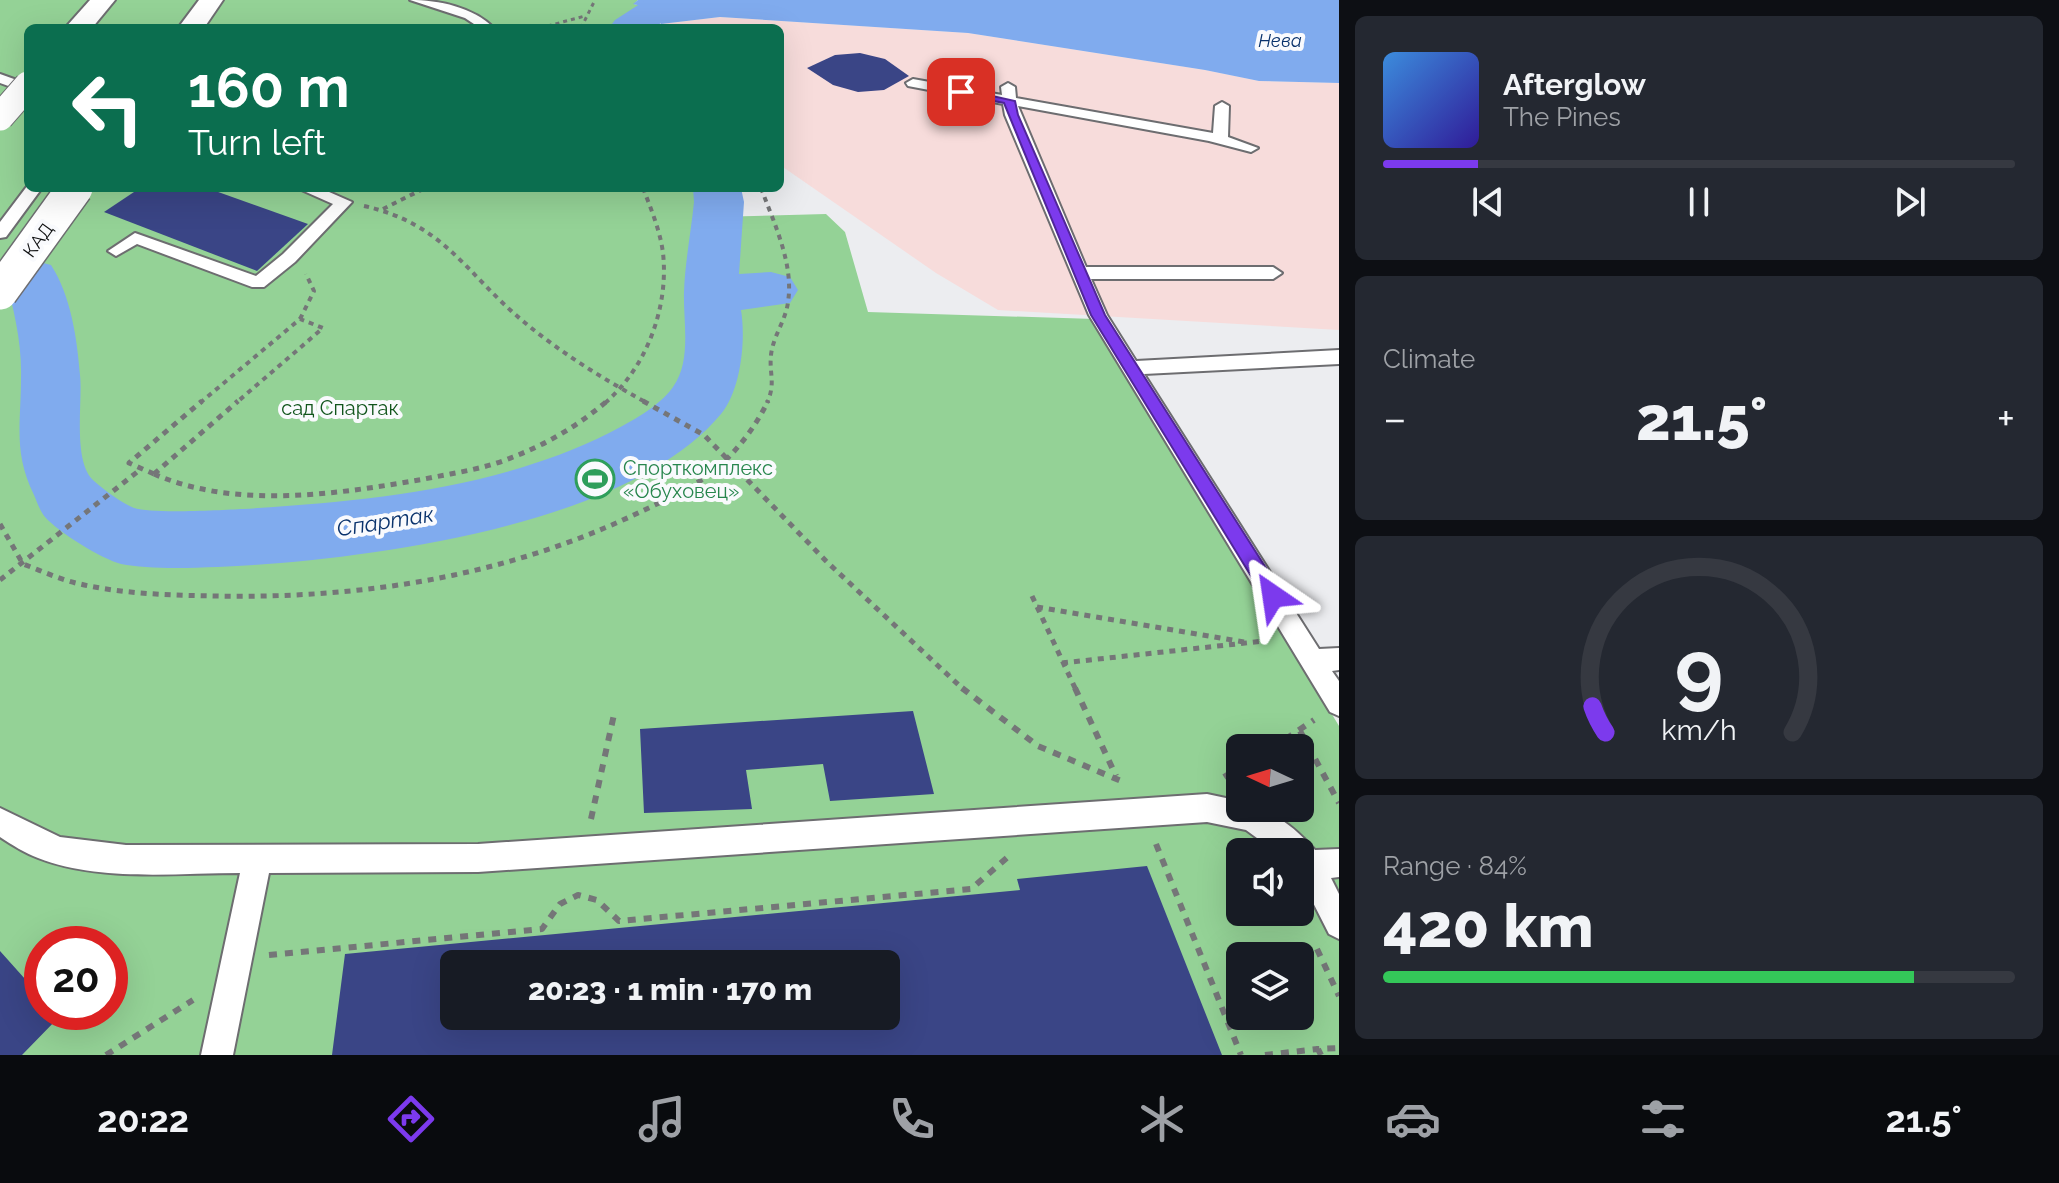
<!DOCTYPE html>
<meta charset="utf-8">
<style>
body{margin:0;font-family:Raleway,sans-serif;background:#242831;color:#f1f3f6;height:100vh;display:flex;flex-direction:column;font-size:30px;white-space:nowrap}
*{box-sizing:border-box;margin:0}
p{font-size:26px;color:#9ea1a6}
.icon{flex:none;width:44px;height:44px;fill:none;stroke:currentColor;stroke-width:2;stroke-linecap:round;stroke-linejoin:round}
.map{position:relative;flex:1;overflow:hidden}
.sheet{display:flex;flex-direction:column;gap:16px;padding:16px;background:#0d0f14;width:720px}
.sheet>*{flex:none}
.guide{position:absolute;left:24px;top:24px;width:760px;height:168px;border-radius:12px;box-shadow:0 8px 32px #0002;background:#0b6e4f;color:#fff;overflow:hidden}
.needle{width:52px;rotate:274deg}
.fabs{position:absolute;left:1226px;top:734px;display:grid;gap:16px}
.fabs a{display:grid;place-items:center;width:88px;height:88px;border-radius:12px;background:#171b24;box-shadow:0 8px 32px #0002;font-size:40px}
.speed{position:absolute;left:24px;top:926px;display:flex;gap:16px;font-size:40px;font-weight:700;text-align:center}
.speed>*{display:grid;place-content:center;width:104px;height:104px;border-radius:50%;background:#171b24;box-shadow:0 8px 32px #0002;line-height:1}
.speed .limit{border:12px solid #d22;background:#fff;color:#111}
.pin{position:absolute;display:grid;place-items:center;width:68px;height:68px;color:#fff;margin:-34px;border-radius:16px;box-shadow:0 4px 12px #0006}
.me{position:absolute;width:88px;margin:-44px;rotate:328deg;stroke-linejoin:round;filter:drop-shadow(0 0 6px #0008)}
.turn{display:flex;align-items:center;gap:28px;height:168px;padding:0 32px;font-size:36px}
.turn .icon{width:104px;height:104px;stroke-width:2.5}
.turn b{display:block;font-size:56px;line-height:68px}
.big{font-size:60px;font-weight:800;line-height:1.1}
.sheet .widget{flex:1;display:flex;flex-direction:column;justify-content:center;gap:12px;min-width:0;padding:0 28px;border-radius:12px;background:#242831}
.sheet .dial{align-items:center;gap:0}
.dial svg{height:208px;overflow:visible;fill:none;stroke:#363941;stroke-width:7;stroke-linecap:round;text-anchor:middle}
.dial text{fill:#f1f3f6;stroke:none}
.song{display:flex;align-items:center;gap:24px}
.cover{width:96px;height:96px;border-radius:12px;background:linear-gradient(135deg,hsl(210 70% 55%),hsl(250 70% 35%))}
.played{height:8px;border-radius:4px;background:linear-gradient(90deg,#7c3aed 15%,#363941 15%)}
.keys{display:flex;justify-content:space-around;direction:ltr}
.heat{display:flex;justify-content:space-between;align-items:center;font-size:44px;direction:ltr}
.charge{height:12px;border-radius:6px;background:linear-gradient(90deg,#34c759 84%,#363941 0)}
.trip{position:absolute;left:440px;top:950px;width:460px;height:80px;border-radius:12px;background:#171b24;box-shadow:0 8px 32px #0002;font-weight:800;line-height:80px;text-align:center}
.menu{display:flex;height:128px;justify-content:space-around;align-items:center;background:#090b0e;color:#9ea1a6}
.menu .icon{width:56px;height:56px}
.menu .selected{color:#7c3aed}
.menu b{font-size:36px;color:#f1f3f6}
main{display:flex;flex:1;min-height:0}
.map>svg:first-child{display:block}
.industrial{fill:#f7dcdb}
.green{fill:#94d296;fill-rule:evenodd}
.water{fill:#80abee}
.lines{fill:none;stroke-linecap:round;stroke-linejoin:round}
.river{fill:#80abee;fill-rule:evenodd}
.building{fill:#3a4586;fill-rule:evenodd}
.service-casing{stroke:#6d6d70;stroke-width:4}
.motorway-casing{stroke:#6d6d70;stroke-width:4}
.path-far3{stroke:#757678;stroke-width:3;stroke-dasharray:4 4;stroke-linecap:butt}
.path-far2{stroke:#757678;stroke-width:4;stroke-dasharray:5 5;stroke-linecap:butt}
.path-far1{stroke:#757678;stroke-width:5;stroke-dasharray:6 6;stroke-linecap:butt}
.path{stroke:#757678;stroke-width:6;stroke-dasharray:8 8;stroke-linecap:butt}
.service{fill:#fff;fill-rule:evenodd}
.motorway{fill:#fff;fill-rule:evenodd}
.motorway-bridge-far1-casing{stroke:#6d6d70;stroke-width:29;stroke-linecap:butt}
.motorway-bridge-casing{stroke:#6d6d70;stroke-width:38;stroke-linecap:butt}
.motorway-bridge-far1{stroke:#fff;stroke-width:27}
.motorway-bridge{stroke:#fff;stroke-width:35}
.route{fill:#7c3aed;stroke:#51269a;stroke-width:2}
.labels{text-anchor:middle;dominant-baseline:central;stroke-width:8;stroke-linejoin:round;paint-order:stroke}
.far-water-label{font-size:18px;font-style:italic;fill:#09326c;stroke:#f9fafd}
.far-street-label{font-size:18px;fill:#0c0d0e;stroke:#f9fafd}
.park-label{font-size:20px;fill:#11551c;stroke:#f9fafd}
.leisure-label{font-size:20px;fill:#27864d;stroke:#f9fafd;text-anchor:start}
.water-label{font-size:22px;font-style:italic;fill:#09326c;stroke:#f9fafd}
</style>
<main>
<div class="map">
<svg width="1339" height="1055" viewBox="0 0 1339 1055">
<rect width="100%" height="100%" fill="#ecedf0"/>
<!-- industrial -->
<path class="industrial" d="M720,17L968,33L1205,70L1259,81L1339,83V330L998,310L936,273L780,165V28H663L661,24Z"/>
<!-- green -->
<path class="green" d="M0,0H638L634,4L651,8L634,28H28V188H714V217L826,214L845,232L868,312L1095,319L1339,726V1055H0ZM1240,748H1300V808H1240ZM1240,852H1300V912H1240ZM42,944H110V1012H42ZM1240,956H1300V1016H1240ZM454,964H886V1016H454Z"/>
<!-- water -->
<path class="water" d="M638,0H1339V83L1259,81L1205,70L968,33L720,17L661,24L658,10L633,4Z"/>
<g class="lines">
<!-- river -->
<g class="river">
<path d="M646,0H685C662,33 646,28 609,28L615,20Z"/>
<path d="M693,188H741L744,202L739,274L771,272L790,277L798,290L790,303L741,310C746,340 741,390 721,414C631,522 388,556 254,565C218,567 155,571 121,564C102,559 58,532 45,517C40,511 37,502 34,495C13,452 21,424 21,378C22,343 14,310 5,277L13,265L32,260L51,265C71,296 77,338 80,375C83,401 72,462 94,481C104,490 122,503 134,508C152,514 222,510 243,509C367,501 497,489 609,433C630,422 659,407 673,387C692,361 683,321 684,292C685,262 691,232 694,202Z"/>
</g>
</g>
<!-- building -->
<g class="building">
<path d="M860,53L885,59L909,76L884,90L858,92L833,85L807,68L835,55Z"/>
<path d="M140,188H207L308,224L257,271L104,212Z"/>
<path d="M913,711L934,794L830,801L823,764L746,770L752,809L644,813L640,729Z"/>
<path d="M1147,866L1222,1055H332L345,954L1020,890L1017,879ZM454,964H886V1016H454Z"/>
<path d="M0,951L42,998V1012H55L59,1017L22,1055H0Z"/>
</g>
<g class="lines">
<defs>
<g id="service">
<path d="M410,0C439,0 473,7 494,28H480L465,18Z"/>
<path d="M0,74L28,84V93L0,83Z"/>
<path d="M913,79L1002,95L1001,87L1008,83L1015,87L1016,98L1213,133L1215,106L1222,102L1229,106L1228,137L1258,148L1251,152L1209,141L1018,106L1086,267H1273L1282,273L1273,279H1091L1107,315L1136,361L1339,350V364L1144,374L1319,649L1339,648V670L1332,671L1339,681V716L1330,712L1089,315L1005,115L1003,104L908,86L906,83Z"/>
<path d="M28,185V188H42L6,237L0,238V222Z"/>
<path d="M297,188H320L352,202L295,262L264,287H252L137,244L116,256L108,251L135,233L256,276L283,254L333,204Z"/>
<path d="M1207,794L1240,801V808C1273,808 1294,827 1315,850L1339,849V877L1331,878L1339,894V939L1329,934L1300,877V852H1276L1246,830L1207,822L478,872L269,873L233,1055H201L240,873C175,873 100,882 38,858C25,853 12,845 0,837V808L60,837L126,845L478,844Z"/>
</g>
<g id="motorway">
<path d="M90,0H115L92,28H65Z"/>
<path d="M199,0H223L204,28H178Z"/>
</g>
</defs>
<!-- service casing -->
<use href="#service" class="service-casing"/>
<!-- motorway casing -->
<use href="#motorway" class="motorway-casing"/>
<!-- path-far3 -->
<g class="path-far3">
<path d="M540,28L585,16"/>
<path d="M581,28L595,0"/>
</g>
<!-- path-far2 -->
<g class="path-far2">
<path d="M761,188C774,223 794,264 788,302C786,320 773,336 771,355C769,374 776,383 767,403"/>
<path d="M364,206C445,224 466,274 524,322C561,353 605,380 647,403"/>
<path d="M383,209L425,188"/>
<path d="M300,319L314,291L306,274"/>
<path d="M200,403L300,319L323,328L236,403"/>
<path d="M605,403C646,368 669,308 663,253C660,230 651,209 643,188"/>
</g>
<!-- path-far1 -->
<g class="path-far1">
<path d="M643,401L704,435L826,561L964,690"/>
<path d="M154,474C237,510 338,494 424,479C454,473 485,469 513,457C547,444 579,425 607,401"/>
<path d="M154,474L129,463L202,401"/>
<path d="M154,474L238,401"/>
<path d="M0,524L23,564C42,571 61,580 80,584C123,594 169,595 213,596C361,599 504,577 638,513C665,500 694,488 717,468C738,450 756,426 768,401"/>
<path d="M0,580L141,469"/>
<path d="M1032,596L1076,690"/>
<path d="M1037,607L1244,642"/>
<path d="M1062,663L1264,641"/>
</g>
<!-- path -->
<g class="path">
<path d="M962,688L1038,746L1121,781"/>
<path d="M1075,688L1116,776"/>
<path d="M1300,731L1339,803"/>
<path d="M1272,748L1314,720"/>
<path d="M1224,777L1240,767"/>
<path d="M591,819L615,710"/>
<path d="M1156,844L1241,1055"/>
<path d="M1317,949L1339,996"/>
<path d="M269,955L542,929L560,904L578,895L597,900L619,921L971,889L1010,855"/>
<path d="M106,1055L193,1000"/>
<path d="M1265,1055L1318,1049"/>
<path d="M1321,1055L1318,1049L1339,1048"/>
</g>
<!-- service -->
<use href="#service" class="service"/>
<!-- motorway -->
<use href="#motorway" class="motorway"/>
<defs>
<path id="motorway-bridge-far1" d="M0,117L28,85"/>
<path id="motorway-bridge" d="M0,292L75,188"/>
</defs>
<!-- motorway-bridge-far1 casing -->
<use href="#motorway-bridge-far1" class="motorway-bridge-far1-casing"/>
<!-- motorway-bridge casing -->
<use href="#motorway-bridge" class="motorway-bridge-casing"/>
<!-- motorway-bridge-far1 -->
<use href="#motorway-bridge-far1" class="motorway-bridge-far1"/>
<!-- motorway-bridge -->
<use href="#motorway-bridge" class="motorway-bridge"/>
</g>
<!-- route -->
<path class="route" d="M961,89L1015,101L1018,115L1105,315L1280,590L1283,596L1280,602L1273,605L1267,602L1091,315L1004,103L957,94L955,92Z"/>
<!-- icons -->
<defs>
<symbol id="stadium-ring" viewBox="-11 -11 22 22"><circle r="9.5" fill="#f9fafd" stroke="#2e9e5b" stroke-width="1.5"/><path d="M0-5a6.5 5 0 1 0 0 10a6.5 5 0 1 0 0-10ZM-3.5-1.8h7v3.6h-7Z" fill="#2e9e5b"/></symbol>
</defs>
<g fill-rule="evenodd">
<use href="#stadium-ring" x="573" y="457" width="44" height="44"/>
</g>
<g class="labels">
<!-- far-water labels -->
<g class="far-water-label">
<text x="1280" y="40">Нева</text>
</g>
<!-- far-street labels -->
<g class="far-street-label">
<text transform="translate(38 240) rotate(-54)">КАД</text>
</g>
<!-- park labels -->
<g class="park-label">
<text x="340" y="408">сад Спартак</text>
</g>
<!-- leisure labels -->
<g class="leisure-label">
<text x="623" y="468">Спорткомплекс<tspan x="623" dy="23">«Обуховец»</tspan></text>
</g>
<!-- water labels -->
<g class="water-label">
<text transform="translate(385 521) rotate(-9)">Спартак</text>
</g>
</g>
</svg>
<div class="fabs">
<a><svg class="needle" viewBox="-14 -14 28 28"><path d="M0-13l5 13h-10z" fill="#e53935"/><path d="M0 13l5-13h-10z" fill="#9ea1a6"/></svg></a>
<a><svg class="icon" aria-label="sound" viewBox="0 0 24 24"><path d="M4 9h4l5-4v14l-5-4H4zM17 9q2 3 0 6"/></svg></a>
<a><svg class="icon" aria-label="layers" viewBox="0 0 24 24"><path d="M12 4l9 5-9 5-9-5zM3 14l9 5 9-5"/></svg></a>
</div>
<div class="speed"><div class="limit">20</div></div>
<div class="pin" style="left:961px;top:92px;background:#d93025"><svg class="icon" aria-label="arrive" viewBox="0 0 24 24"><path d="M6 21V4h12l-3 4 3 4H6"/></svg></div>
<svg class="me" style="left:1273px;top:596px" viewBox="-20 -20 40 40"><path d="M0-17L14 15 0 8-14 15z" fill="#7c3aed" stroke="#fff" stroke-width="4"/></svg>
<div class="trip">20:23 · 1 min · 170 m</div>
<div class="guide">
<div class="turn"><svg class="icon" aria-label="left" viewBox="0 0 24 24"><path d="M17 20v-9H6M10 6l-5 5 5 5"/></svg><div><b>160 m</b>Turn left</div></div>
</div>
</div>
<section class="sheet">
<div class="widget">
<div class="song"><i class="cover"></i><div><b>Afterglow</b><p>The Pines</p></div></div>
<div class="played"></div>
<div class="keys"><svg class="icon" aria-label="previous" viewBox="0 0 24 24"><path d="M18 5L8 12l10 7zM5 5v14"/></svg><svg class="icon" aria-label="pause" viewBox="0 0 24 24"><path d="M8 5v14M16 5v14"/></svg><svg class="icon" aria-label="next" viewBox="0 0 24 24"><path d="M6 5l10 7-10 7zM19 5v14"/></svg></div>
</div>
<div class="widget"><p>Climate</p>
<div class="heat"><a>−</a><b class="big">21.5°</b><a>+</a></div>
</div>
<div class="widget dial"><svg viewBox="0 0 100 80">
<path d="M14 69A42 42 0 1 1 86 69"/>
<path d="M14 69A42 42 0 0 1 9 59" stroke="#7c3aed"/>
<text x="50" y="56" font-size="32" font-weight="700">9</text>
<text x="50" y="72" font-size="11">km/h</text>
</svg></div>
<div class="widget"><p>Range · 84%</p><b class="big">420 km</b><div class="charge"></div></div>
</section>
</main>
<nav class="menu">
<b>20:22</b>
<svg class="icon selected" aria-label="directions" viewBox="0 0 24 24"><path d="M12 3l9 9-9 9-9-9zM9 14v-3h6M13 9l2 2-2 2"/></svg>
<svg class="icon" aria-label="music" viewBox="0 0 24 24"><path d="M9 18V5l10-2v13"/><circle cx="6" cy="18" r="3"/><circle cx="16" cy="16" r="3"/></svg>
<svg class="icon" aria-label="phone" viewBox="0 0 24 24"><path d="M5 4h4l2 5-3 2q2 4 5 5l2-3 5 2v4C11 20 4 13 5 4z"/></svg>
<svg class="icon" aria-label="climate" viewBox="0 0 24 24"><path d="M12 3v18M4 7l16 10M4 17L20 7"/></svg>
<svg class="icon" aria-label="car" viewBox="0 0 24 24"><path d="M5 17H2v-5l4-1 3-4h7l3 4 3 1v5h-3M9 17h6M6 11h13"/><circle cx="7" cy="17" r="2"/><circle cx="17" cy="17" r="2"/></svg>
<svg class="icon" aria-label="filters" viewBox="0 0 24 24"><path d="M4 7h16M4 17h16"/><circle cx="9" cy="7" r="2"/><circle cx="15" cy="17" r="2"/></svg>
<b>21.5°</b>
</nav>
